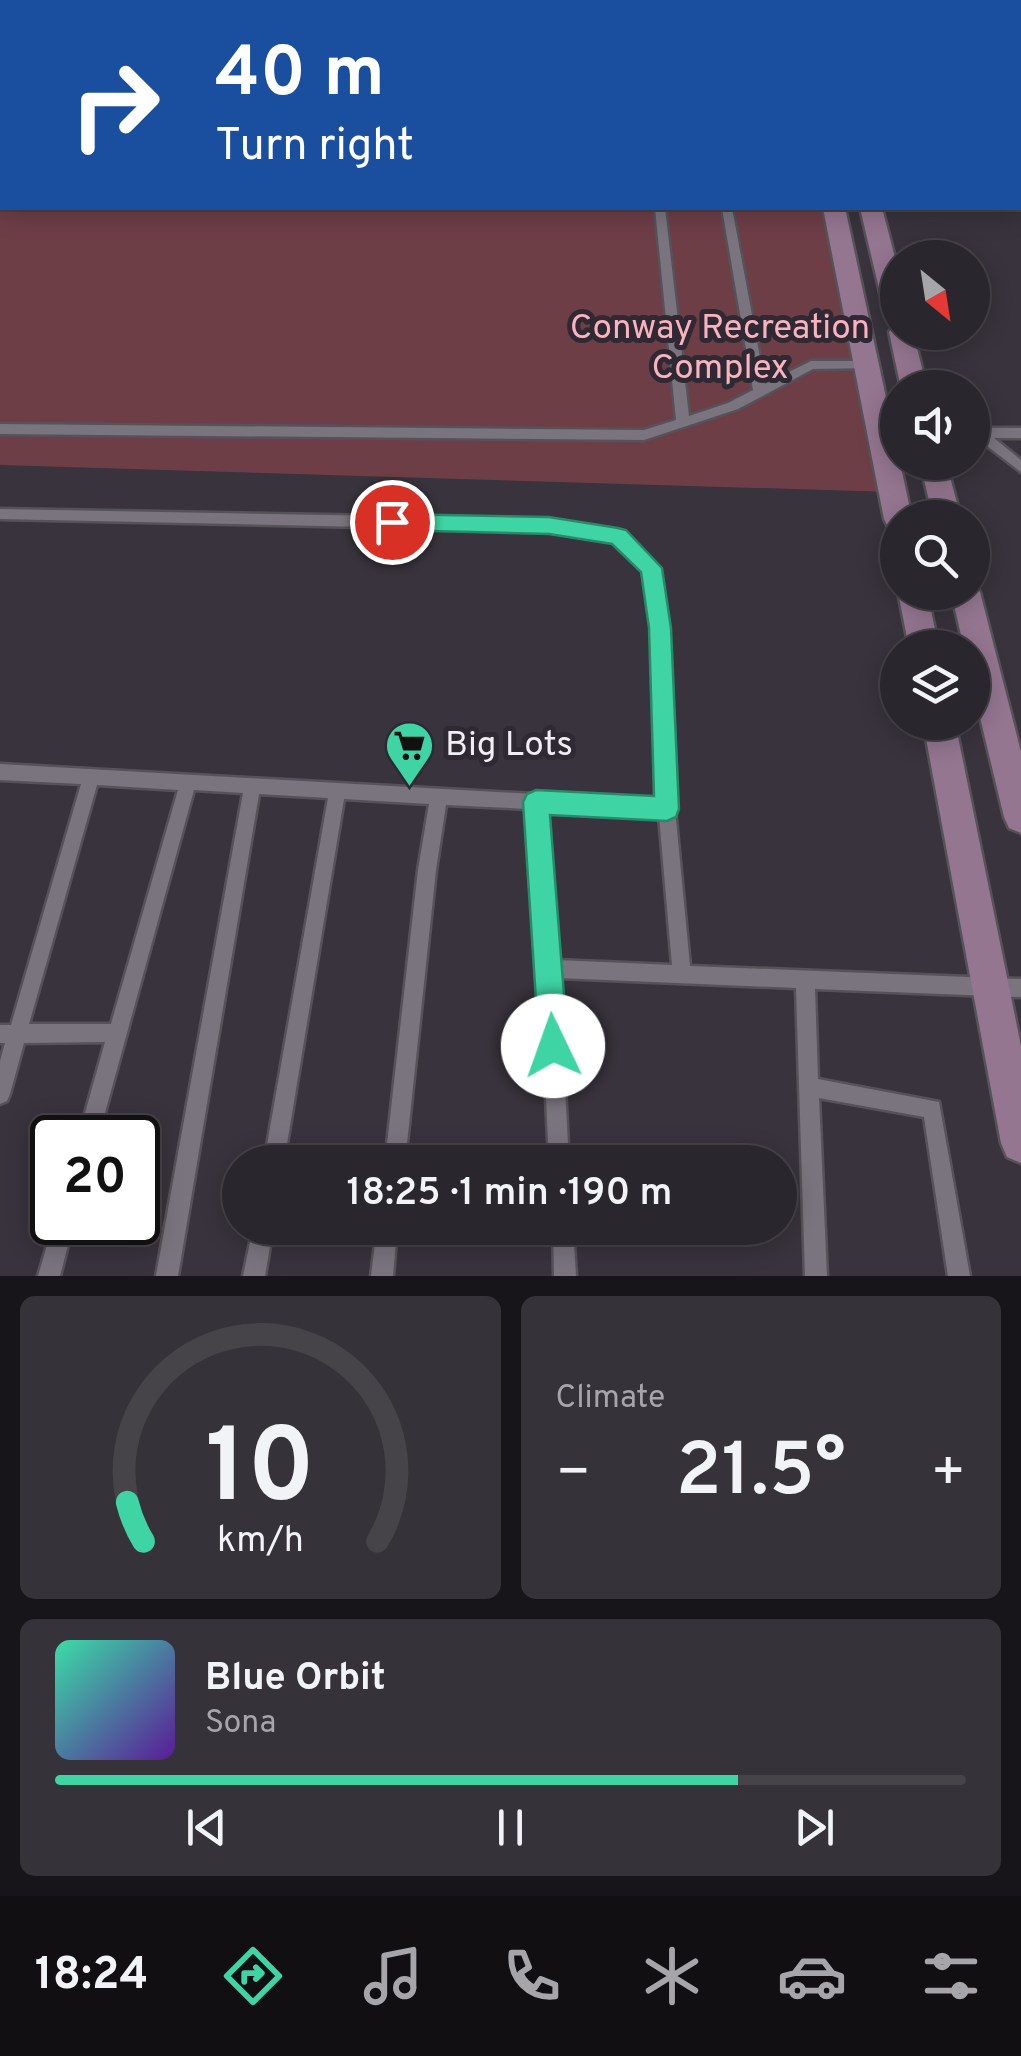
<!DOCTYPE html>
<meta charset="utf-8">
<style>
body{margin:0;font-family:Overpass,sans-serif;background:#363239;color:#f1f3f6;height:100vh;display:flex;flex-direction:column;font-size:38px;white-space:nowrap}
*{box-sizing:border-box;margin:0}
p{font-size:32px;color:#a5a5aa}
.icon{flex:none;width:55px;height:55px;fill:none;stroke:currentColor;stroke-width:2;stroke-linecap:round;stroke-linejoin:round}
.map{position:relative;height:1276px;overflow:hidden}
.drawer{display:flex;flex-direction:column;gap:20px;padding:20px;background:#171519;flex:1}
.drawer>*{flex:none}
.top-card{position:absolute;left:0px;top:0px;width:1022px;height:210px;box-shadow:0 5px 25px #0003,0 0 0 2px #464349;background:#1a4fa0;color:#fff;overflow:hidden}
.needle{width:65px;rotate:150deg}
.controls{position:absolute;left:880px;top:240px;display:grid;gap:20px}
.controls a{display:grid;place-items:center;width:110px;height:110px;border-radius:50%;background:#2a262d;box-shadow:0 5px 25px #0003,0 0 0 2px #464349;font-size:50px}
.speed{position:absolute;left:30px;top:1115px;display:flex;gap:20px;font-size:50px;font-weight:700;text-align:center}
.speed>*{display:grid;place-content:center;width:130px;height:130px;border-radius:50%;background:#2a262d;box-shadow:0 5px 25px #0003,0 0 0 2px #464349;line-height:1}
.speed .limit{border:5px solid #111;border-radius:15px;background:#fff;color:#111}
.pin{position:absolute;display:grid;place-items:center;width:85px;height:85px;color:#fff;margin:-42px;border:5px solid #fff;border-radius:50%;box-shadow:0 2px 10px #0007}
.me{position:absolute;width:110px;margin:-55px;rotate:357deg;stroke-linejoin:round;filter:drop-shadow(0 0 8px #0008)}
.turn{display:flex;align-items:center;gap:35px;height:210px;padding:0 50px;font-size:45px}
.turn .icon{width:130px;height:130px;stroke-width:2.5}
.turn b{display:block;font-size:70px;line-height:85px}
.big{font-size:75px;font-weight:600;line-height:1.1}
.drawer .card{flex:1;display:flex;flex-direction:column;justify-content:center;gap:15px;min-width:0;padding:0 35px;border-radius:15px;background:#363239}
.drawer .dial{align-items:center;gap:0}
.dial svg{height:260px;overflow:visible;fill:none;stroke:#464349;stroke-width:7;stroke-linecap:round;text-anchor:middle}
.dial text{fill:#f1f3f6;stroke:none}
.song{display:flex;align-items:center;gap:30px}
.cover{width:120px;height:120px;border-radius:15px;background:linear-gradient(135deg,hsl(160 70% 55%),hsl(270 70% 35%))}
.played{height:10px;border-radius:5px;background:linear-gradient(90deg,#3ed4a3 75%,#464349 75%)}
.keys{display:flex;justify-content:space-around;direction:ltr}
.heat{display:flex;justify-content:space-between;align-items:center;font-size:55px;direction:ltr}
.drawer .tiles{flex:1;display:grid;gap:20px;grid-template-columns:1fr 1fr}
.card:last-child{grid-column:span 2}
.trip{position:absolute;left:222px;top:1145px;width:575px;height:100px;border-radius:50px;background:#2a262d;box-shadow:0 5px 25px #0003,0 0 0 2px #464349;font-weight:600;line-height:100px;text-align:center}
.tabs{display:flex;height:160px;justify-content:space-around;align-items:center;background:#110f12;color:#a5a5aa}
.tabs .icon{width:70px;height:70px}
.tabs .current{color:#3ed4a3}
.tabs b{font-size:45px;color:#f1f3f6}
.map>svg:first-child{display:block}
.green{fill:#6e3e47}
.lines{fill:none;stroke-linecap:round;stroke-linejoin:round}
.service-casing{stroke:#565259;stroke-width:5}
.secondary-casing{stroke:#565259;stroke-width:5}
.service{fill:#7a747f;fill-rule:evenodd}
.secondary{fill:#957691;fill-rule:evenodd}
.route{fill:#3ed4a3;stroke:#288a6a;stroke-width:2.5}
.labels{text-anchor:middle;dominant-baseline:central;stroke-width:10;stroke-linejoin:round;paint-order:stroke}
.park-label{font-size:35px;fill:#fbb2bf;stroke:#2e2932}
.poi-label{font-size:35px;fill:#f0edf3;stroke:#2e2932;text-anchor:start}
</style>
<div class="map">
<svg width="1021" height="1276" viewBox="0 0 1021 1276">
<rect width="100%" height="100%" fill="#38333c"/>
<!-- green -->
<path class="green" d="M0,0H767L769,2H2V208H834L892,492L0,465Z"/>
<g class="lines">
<defs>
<g id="service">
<path d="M264,0H320L317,2H267Z"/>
<path d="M605,0H615L616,2H607Z"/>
<path d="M683,0H692L693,2H684Z"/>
<path d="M655,208H665L689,416L728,403L753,390L722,208H732L765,384L811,361H866L872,365L870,368L813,369L738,409L644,440L0,434V424L644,430L676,420Z"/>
<path d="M979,428H1021V438H994L1021,460V472L974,436L972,433L974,430Z"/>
<path d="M0,509L549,519L623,532L658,568L667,628L675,809L690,966L1021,979V997L815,989L818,1079L939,1102L970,1276H948L924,1117L819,1098L827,1276H805L796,988L559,978L569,1162H549L540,969L528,809L446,805L436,870L405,1162H385L418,870L429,804L344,799L284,1162H264L328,798L259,794L178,1276H156L243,793L194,790L98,1138H78L105,1042L24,1043L10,1094L7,1101L0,1104V1061L5,1043H0V1025H11L81,784L0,780V764L658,801L653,628L644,570L614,541L549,531L0,519ZM97,785L178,790L111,1024H29ZM545,810L659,816L672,965L557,960Z"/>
<path d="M54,1222H74L60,1276H38Z"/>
<path d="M253,1228H273L265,1276H243Z"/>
<path d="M377,1228H397L393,1276H371Z"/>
<path d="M553,1228H573L576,1276H554Z"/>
</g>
<g id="secondary">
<path d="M758,0H777L778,2H760Z"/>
<path d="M792,0H811L812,2H794Z"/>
<path d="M823,208H845L912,518H898V530L888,527L884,519Z"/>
<path d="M860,208H882L898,269V332H913L927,388H901L889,332L895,325L886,318Z"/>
<path d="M920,462H946L961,518H933Z"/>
<path d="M972,582L980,592L1021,752V833L1009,828L1004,817L972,684V648H964L951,592H972Z"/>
<path d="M898,592H927L939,648H909Z"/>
<path d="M923,722H955L1021,1046V1163L1007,1157L1001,1143Z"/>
</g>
</defs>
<!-- service casing -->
<use href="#service" class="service-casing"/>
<!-- secondary casing -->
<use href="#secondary" class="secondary-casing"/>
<!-- service -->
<use href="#service" class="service"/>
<!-- secondary -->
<use href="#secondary" class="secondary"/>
</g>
<!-- route -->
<path class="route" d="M392,514L549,517L618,528L626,530L662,568L671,628L679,809L676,817L667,821L550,815L568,1046L563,1056L553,1061L543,1056L539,1046L523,802L527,794L536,790L654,796L649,628L641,572L612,544L549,534L392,530L381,522Z"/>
<!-- icons -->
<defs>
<symbol id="supermarket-pin" viewBox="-11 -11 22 30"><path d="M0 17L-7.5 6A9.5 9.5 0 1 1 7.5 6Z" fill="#3ed4a3" stroke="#2e2932"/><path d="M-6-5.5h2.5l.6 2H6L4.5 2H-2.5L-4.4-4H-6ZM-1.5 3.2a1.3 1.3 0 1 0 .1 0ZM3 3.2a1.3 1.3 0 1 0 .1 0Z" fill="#111"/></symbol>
</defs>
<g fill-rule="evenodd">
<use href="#supermarket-pin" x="382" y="718" width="55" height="75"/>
</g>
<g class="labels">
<!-- park labels -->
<g class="park-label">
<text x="720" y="329">Conway Recreation<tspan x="720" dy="40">Complex</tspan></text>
</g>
<!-- poi labels -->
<g class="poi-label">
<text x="445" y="746">Big Lots</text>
</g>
</g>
</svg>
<div class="controls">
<a><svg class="needle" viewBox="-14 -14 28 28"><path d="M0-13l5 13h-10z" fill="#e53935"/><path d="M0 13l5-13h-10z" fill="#a5a5aa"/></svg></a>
<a><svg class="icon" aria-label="sound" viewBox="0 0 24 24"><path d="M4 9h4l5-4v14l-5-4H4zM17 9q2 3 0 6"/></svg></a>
<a><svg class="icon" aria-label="search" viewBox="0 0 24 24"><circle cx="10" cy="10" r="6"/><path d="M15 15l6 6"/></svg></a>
<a><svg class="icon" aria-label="layers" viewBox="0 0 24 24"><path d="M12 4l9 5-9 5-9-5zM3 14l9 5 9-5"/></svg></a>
</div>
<div class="speed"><div class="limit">20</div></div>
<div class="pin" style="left:392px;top:522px;background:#d93025"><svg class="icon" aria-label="arrive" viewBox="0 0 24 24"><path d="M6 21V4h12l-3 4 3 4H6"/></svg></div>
<svg class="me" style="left:553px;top:1046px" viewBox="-20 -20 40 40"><circle r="19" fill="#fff"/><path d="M0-13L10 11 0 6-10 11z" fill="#3ed4a3"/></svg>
<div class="trip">18:25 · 1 min · 190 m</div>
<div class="top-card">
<div class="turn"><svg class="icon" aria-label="right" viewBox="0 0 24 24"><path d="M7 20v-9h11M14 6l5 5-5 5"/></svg><div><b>40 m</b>Turn right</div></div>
</div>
</div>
<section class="drawer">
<div class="tiles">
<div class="card dial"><svg viewBox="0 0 100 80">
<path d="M14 69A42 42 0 1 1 86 69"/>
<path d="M14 69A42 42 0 0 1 9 57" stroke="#3ed4a3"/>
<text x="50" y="56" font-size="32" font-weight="700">10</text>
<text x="50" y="72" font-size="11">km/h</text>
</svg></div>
<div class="card"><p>Climate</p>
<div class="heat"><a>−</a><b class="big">21.5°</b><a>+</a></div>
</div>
<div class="card">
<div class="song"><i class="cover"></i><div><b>Blue Orbit</b><p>Sona</p></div></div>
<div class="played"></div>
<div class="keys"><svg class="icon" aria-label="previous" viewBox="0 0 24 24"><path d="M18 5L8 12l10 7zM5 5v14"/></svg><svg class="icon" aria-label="pause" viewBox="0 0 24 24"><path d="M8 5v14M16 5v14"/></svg><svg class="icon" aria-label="next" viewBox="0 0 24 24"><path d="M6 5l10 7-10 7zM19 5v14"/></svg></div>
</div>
</div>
</section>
<nav class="tabs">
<b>18:24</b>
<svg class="icon current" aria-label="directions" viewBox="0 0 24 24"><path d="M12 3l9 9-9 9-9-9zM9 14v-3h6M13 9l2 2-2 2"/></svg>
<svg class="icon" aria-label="music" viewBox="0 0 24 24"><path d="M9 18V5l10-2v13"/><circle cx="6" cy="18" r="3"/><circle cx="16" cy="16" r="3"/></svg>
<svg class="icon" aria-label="phone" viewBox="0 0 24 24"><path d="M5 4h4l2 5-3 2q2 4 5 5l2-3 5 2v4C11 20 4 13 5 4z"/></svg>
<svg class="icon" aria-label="climate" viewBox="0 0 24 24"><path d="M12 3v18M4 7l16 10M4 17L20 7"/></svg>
<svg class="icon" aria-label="car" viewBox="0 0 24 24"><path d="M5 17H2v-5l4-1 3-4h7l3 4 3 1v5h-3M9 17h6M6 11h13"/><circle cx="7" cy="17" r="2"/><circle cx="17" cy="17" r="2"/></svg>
<svg class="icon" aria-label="filters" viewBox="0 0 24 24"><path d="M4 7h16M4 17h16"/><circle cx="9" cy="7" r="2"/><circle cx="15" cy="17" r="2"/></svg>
</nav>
